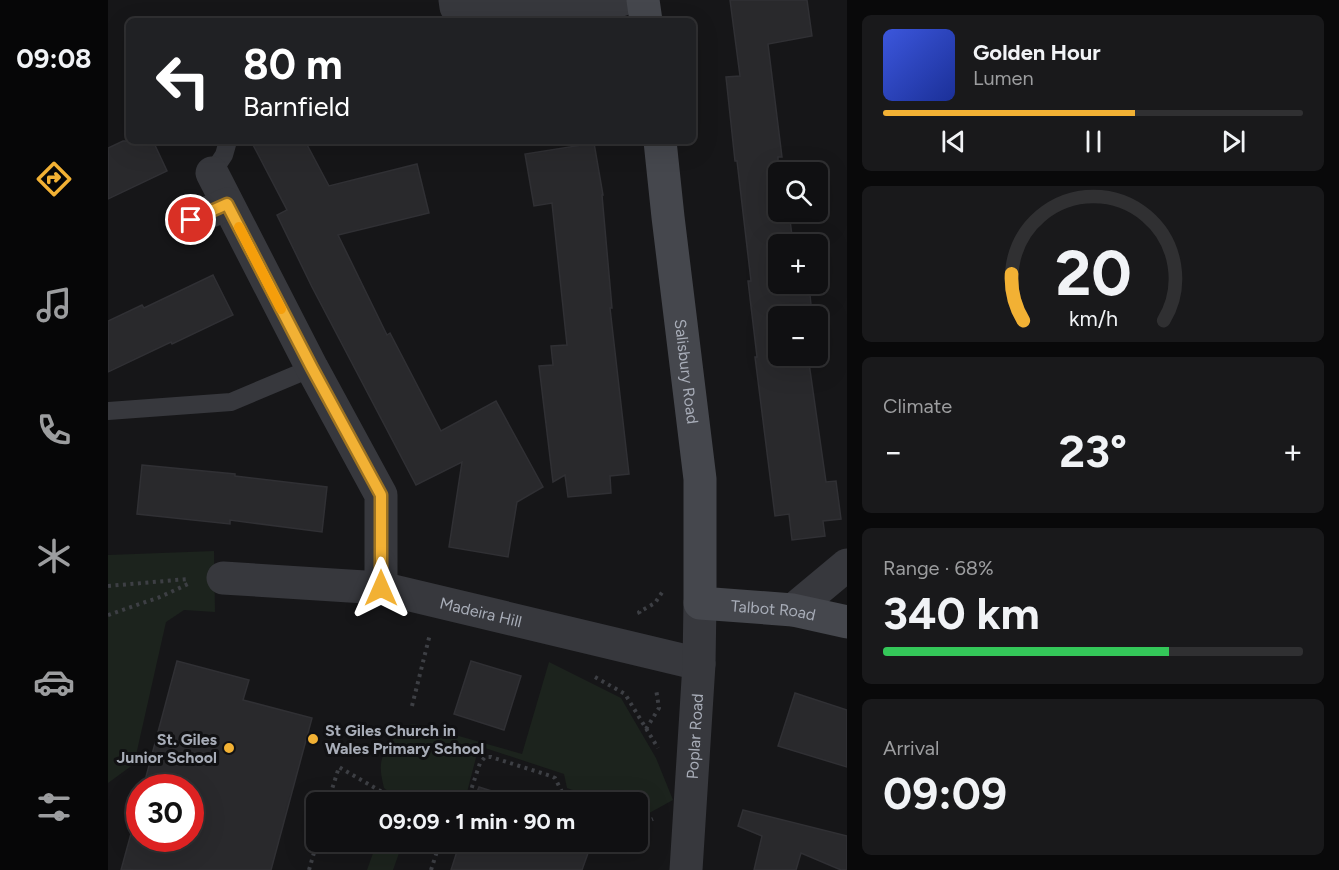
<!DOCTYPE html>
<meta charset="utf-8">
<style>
body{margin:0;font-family:Figtree,sans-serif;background:#19191b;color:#f1f3f6;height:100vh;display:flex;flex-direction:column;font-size:22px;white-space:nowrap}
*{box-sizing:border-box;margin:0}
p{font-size:20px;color:#9c9d9f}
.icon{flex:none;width:33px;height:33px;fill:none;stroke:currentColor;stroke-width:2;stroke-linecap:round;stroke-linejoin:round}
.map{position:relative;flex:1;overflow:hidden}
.side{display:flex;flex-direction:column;gap:15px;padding:15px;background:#09090a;width:492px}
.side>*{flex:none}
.guide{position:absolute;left:18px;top:18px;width:570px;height:126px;border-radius:9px;box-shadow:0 6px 24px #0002,0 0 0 2px #303032;background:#202124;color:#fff;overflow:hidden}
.buttons{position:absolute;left:660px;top:162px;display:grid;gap:12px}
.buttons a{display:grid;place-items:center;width:60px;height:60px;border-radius:9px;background:#101012;box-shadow:0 6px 24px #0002,0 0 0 2px #303032;font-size:30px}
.speed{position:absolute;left:18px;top:774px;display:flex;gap:12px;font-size:30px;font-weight:700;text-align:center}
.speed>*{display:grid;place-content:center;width:78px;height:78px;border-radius:50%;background:#101012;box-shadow:0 6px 24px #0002,0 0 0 2px #303032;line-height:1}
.speed .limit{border:9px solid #d22;background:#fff;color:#111}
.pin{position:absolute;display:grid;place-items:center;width:51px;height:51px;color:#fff;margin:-26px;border:3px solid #fff;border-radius:50%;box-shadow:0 2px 6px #0007}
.me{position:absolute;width:66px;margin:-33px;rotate:0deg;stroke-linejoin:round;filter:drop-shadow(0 0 4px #0008)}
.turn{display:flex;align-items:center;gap:21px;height:126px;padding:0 18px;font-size:27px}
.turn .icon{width:78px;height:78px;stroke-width:2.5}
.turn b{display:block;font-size:42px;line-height:51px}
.big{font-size:45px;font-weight:700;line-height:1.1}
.side .card{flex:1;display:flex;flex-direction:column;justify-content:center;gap:9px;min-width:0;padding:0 21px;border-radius:9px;background:#19191b}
.side .dial{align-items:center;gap:0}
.dial svg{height:156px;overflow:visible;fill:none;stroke:#303032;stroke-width:7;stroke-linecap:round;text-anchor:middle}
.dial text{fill:#f1f3f6;stroke:none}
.song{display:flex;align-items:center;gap:18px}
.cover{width:72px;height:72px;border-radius:9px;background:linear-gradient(135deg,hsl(230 70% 55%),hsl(230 70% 35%))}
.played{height:6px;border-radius:3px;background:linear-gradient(90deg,#f2b134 60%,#303032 60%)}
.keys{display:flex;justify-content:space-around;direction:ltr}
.heat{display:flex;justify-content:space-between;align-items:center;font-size:33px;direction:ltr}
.charge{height:9px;border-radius:4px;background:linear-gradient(90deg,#34c759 68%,#303032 0)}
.trip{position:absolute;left:198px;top:792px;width:342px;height:60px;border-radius:9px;background:#101012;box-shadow:0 6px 24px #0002,0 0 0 2px #303032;font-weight:700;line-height:60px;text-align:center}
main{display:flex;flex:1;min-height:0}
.tabs{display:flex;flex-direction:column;width:108px;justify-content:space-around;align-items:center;background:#060607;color:#9c9d9f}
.tabs .icon{width:42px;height:42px}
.tabs .selected{color:#f2b134}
.tabs b{font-size:27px;color:#f1f3f6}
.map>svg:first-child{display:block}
.green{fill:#1c231d}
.building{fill:#29292c;stroke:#303034;stroke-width:1.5}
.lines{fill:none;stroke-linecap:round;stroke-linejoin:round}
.path{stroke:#3d3f44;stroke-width:4;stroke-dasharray:3 4.5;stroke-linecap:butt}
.service{stroke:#37383d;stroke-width:18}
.minor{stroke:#37383d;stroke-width:33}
.secondary{stroke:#45474d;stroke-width:33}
.route-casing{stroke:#9d7322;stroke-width:15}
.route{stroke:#f2b134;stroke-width:10}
.slow{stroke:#f59e0b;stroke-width:10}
.poi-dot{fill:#f2b134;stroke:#111113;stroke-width:2}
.labels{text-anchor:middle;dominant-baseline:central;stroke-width:6;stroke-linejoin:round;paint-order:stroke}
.street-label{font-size:16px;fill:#a8adb8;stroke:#111113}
.poi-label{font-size:16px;font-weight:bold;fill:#a8adb8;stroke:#111113;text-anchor:start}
</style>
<main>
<nav class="tabs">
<b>09:08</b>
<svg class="icon selected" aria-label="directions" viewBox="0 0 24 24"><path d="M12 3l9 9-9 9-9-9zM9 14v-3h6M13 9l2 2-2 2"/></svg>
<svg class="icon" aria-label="music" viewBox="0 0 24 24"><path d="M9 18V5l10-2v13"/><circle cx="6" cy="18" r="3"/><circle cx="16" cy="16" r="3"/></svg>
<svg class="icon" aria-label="phone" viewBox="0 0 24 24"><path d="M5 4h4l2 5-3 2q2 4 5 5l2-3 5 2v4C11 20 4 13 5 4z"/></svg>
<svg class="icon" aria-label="climate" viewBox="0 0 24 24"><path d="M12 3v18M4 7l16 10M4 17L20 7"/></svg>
<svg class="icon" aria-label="car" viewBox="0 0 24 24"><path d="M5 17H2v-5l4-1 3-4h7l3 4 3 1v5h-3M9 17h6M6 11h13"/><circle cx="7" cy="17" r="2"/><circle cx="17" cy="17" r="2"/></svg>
<svg class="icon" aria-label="filters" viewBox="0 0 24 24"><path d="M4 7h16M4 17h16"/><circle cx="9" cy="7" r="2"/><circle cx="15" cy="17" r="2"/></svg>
</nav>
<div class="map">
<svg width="739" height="870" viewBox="0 0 739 870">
<rect width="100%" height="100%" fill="#161618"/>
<!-- green -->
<g class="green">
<path d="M106,551L107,612L76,610L58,622L26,764L0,783V555Z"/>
<path d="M441,662L513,698L548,758L565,800L534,817L530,815V802H497L459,788L456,774L371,746L357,800L355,802H282L285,795L276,788C274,779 271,768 274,759C277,749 291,728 302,725C304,724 309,725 312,725L414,754Z"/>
<path d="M269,842H295L285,870H259Z"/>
</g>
<!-- building -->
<g class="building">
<path d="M622,0H699L704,36L660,44L674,157H670V212H681L685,244H670V284H701L704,316H670V356H700L718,482L728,481L733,519L715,521L717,536L684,540L681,514L667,516L647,357H649L640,281H643L629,161H627L618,77L632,76Z"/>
<path d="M15,141H45L59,171L0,199V148Z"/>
<path d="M143,141H197L221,186L309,164L321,213L230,235L279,335L282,333L333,431L388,401L435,487L409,502L400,557L341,547L354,462L308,485L204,287L169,215L179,210Z"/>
<path d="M486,143L495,195H494L504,308H502L521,474L502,476L503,493L460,497L457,475L445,482L431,366L445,365L443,346L459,345L444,203L426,206L417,154Z"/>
<path d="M105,275L125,315L64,344L63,342L0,372V321L34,305L36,308Z"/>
<path d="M34,465L127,474V476L219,487L214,532L122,520V524L29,514Z"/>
<path d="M69,661L141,680L135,700L204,718L163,870H13L32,801V838H82V788H35Z"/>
<path d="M363,661L413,676L396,730L346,714Z"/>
<path d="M687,693L739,710V767L670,746Z"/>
<path d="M371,787L418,802H365Z"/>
<path d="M635,810L739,836V870H733L693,853L688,870H646L654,836L630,826Z"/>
<path d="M352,842H484L474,870H343Z"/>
</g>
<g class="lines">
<!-- path -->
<g class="path">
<path d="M0,586L80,579"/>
<path d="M532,614L531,612L547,603L555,591"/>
<path d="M0,615L52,597L80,584"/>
<path d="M487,677L517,694L550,748"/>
<path d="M304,706L322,634"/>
<path d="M538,729L551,708L548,689"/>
<path d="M220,802L231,767L291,802"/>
<path d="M359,802L372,763L377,757H383L443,776L447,778L454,792L480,802"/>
<path d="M530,821L535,823L545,819"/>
<path d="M201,870L209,842"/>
<path d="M323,870L332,842"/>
</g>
<!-- service -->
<g class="service">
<path d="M104,173L116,155L120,141"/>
<path d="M0,411L123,402L204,368"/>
</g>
<!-- minor -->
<g class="minor">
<path d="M347,0L348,7L513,0"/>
<path d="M104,173L204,368L273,495V588"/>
<path d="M83,220L119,204"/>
<path id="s1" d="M115,578L273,588L591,664"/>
<path d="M685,610L739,565"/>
<path id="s2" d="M578,870L591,664L592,603"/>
</g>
<!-- secondary -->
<g class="secondary">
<path d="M535,0L538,21"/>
<path id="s3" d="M552,141L560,217L592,479V603L685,610L739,622"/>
</g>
</g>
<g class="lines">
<defs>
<path id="route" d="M83,220L119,204L204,368L273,495V588"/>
</defs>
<!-- route casing -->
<use href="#route" class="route-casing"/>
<!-- route -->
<use href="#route" class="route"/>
<!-- slow -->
<path class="slow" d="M131,227L173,309"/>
</g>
<!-- markers -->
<g class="poi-dot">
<circle cx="205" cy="739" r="6"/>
<circle cx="121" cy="748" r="6"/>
</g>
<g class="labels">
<!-- street labels -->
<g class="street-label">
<text stroke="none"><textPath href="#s3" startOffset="232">Salisbury Road</textPath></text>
<text stroke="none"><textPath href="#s3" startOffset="538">Talbot Road</textPath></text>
<text stroke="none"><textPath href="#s1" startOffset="261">Madeira Hill</textPath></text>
<text stroke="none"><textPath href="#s2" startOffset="134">Poplar Road</textPath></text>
</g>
<!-- poi labels -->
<g class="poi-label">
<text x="217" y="730">St Giles Church in<tspan x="217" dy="18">Wales Primary School</tspan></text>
<text x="109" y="739" text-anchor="end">St. Giles<tspan x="109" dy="18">Junior School</tspan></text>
</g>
</g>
</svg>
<div class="buttons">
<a><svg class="icon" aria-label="search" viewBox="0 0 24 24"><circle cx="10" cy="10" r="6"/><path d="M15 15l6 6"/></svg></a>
<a>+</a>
<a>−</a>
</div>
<div class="speed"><div class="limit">30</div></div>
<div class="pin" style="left:83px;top:220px;background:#d93025"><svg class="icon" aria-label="arrive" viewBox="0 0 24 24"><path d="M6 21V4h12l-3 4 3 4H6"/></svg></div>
<svg class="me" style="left:273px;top:588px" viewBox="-20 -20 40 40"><path d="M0-17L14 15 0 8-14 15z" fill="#f2b134" stroke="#fff" stroke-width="4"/></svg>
<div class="trip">09:09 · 1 min · 90 m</div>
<div class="guide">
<div class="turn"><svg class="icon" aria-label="left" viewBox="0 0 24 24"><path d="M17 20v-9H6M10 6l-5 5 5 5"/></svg><div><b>80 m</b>Barnfield</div></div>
</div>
</div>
<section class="side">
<div class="card">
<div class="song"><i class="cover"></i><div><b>Golden Hour</b><p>Lumen</p></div></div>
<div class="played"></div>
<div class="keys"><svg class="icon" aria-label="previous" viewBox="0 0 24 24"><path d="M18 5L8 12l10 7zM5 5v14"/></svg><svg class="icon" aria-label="pause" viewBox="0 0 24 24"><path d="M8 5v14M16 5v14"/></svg><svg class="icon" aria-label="next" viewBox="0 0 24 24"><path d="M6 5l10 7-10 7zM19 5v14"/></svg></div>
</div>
<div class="card dial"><svg viewBox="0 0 100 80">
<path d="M14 69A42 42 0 1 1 86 69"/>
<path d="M14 69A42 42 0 0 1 8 45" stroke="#f2b134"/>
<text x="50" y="56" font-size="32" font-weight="700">20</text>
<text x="50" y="72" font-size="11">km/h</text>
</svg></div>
<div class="card"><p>Climate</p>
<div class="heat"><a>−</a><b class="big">23°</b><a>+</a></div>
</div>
<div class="card"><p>Range · 68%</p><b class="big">340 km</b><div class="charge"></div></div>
<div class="card"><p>Arrival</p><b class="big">09:09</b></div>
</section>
</main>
